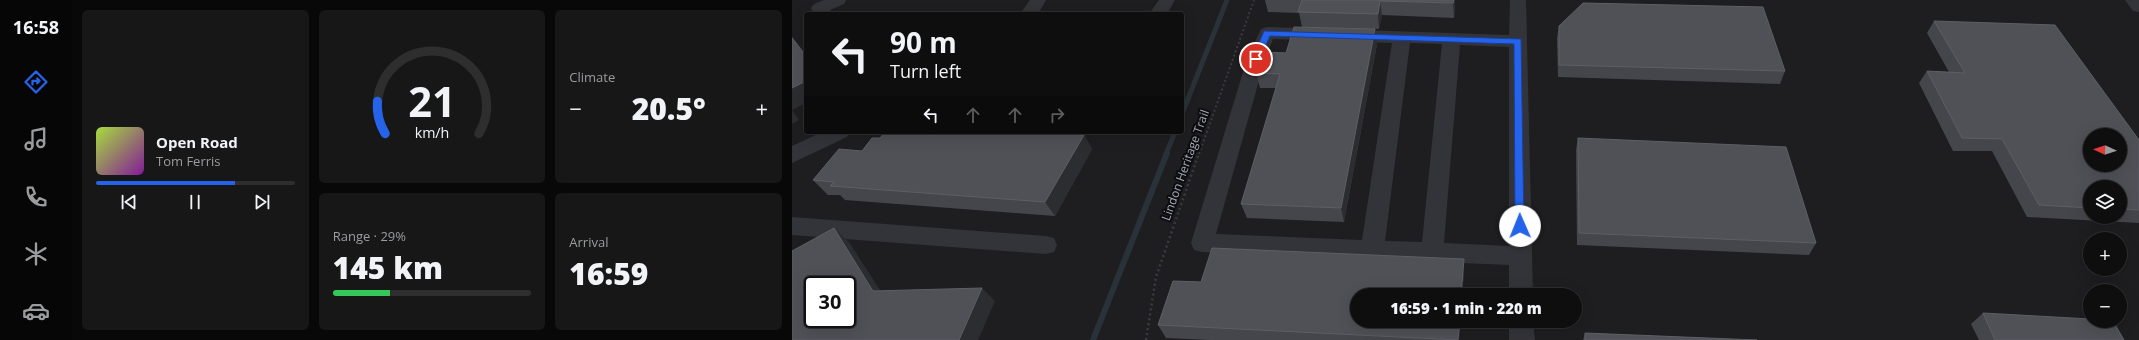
<!DOCTYPE html>
<meta charset="utf-8">
<style>
body{margin:0;font-family:"Open Sans",sans-serif;background:#171718;color:#f1f3f6;height:100vh;display:flex;flex-direction:column;font-size:15px;white-space:nowrap}
*{box-sizing:border-box;margin:0}
p{font-size:13px;color:#9b9c9e}
.icon{flex:none;width:22px;height:22px;fill:none;stroke:currentColor;stroke-width:2;stroke-linecap:round;stroke-linejoin:round}
.map{position:relative;flex:1;overflow:hidden}
.drawer{display:flex;flex-direction:column;gap:10px;padding:10px;background:#080808;width:720px}
.drawer>*{flex:none}
.banner{position:absolute;left:12px;top:12px;width:380px;height:122px;border-radius:4px;box-shadow:0 4px 16px #0002,0 0 0 1px #2e2e2f;background:#0e0e0f;color:#f1f3f6;overflow:hidden}
.needle{width:26px;rotate:273deg}
.buttons{position:absolute;left:1291px;top:128px;display:grid;gap:8px}
.buttons a{display:grid;place-items:center;width:44px;height:44px;border-radius:50%;background:#0e0e0f;box-shadow:0 4px 16px #0002,0 0 0 1px #2e2e2f;font-size:20px}
.speed{position:absolute;left:12px;top:276px;display:flex;gap:8px;font-size:20px;font-weight:700;text-align:center}
.speed>*{display:grid;place-content:center;width:52px;height:52px;border-radius:50%;background:#0e0e0f;box-shadow:0 4px 16px #0002,0 0 0 1px #2e2e2f;line-height:1}
.speed .limit{border:2px solid #111;border-radius:6px;background:#fff;color:#111}
.pin{position:absolute;display:grid;place-items:center;width:34px;height:34px;color:#fff;margin:-17px;border:2px solid #fff;border-radius:50%;box-shadow:0 1px 4px #0007}
.me{position:absolute;width:44px;margin:-22px;rotate:359deg;stroke-linejoin:round;filter:drop-shadow(0 0 3px #0008)}
.turn{display:flex;align-items:center;gap:14px;height:84px;padding:0 20px;font-size:18px}
.turn .icon{width:52px;height:52px;stroke-width:2.5}
.turn b{display:block;font-size:28px;line-height:34px}
.lanes{display:flex;align-items:center;height:38px;padding:0 20px;background:#0003;justify-content:center;gap:20px;direction:ltr}
.lanes .off{opacity:.35}
.big{font-size:30px;font-weight:800;line-height:1.1}
.drawer .card{flex:1;display:flex;flex-direction:column;justify-content:center;gap:6px;min-width:0;padding:0 14px;border-radius:6px;background:#171718}
.drawer .dial{align-items:center;gap:0}
.dial svg{height:104px;overflow:visible;fill:none;stroke:#2e2e2f;stroke-width:7;stroke-linecap:round;text-anchor:middle}
.dial text{fill:#f1f3f6;stroke:none}
.song{display:flex;align-items:center;gap:12px}
.cover{width:48px;height:48px;border-radius:6px;background:linear-gradient(135deg,hsl(80 70% 55%),hsl(290 70% 35%))}
.played{height:4px;border-radius:2px;background:linear-gradient(90deg,#2563eb 70%,#2e2e2f 70%)}
.keys{display:flex;justify-content:space-around;direction:ltr}
.heat{display:flex;justify-content:space-between;align-items:center;font-size:22px;direction:ltr}
.charge{height:6px;border-radius:3px;background:linear-gradient(90deg,#34c759 29%,#2e2e2f 0)}
.drawer .tiles{flex:1;display:grid;gap:10px;grid-template-columns:repeat(3,1fr)}
.card:first-child{grid-row:span 2}
.trip{position:absolute;left:558px;top:288px;width:232px;height:40px;border-radius:20px;background:#0e0e0f;box-shadow:0 4px 16px #0002,0 0 0 1px #2e2e2f;font-weight:800;line-height:40px;text-align:center}
main{display:flex;flex:1;min-height:0}
.tab-bar{display:flex;flex-direction:column;width:72px;justify-content:space-around;align-items:center;background:#060606;color:#9b9c9e}
.tab-bar .icon{width:28px;height:28px}
.tab-bar .on{color:#2563eb}
.tab-bar b{font-size:18px;color:#f1f3f6}
.map>svg:first-child{display:block}
.built{fill:#1e1e21;fill-rule:evenodd}
.lines{fill:none;stroke-linecap:round;stroke-linejoin:round}
.stream-far1{stroke:#283238;stroke-width:5}
.stream{stroke:#283238;stroke-width:6}
.path-far1{stroke:#393b40;stroke-width:2;stroke-dasharray:2 2.5;stroke-linecap:butt}
.path{stroke:#393b40;stroke-width:2.5;stroke-dasharray:2 3;stroke-linecap:butt}
.minor{fill:#333439;fill-rule:evenodd}
.wall{fill:#45464c;fill-rule:evenodd}
.shaded-wall{fill:#2c2d31}
.building{fill:#4f5157;stroke:#5c5f66;fill-rule:evenodd}
.route{fill:#2563eb;stroke:#184099}
.labels{text-anchor:middle;dominant-baseline:central;stroke-width:4;stroke-linejoin:round;paint-order:stroke}
.street-label{font-size:12px;fill:#a2a9b5;stroke:#0d0d0f}
</style>
<main>
<nav class="tab-bar">
<b>16:58</b>
<svg class="icon on" aria-label="directions" viewBox="0 0 24 24"><path d="M12 3l9 9-9 9-9-9zM9 14v-3h6M13 9l2 2-2 2"/></svg>
<svg class="icon" aria-label="music" viewBox="0 0 24 24"><path d="M9 18V5l10-2v13"/><circle cx="6" cy="18" r="3"/><circle cx="16" cy="16" r="3"/></svg>
<svg class="icon" aria-label="phone" viewBox="0 0 24 24"><path d="M5 4h4l2 5-3 2q2 4 5 5l2-3 5 2v4C11 20 4 13 5 4z"/></svg>
<svg class="icon" aria-label="climate" viewBox="0 0 24 24"><path d="M12 3v18M4 7l16 10M4 17L20 7"/></svg>
<svg class="icon" aria-label="car" viewBox="0 0 24 24"><path d="M5 17H2v-5l4-1 3-4h7l3 4 3 1v5h-3M9 17h6M6 11h13"/><circle cx="7" cy="17" r="2"/><circle cx="17" cy="17" r="2"/></svg>
</nav>
<section class="drawer">
<div class="tiles">
<div class="card">
<div class="song"><i class="cover"></i><div><b>Open Road</b><p>Tom Ferris</p></div></div>
<div class="played"></div>
<div class="keys"><svg class="icon" aria-label="previous" viewBox="0 0 24 24"><path d="M18 5L8 12l10 7zM5 5v14"/></svg><svg class="icon" aria-label="pause" viewBox="0 0 24 24"><path d="M8 5v14M16 5v14"/></svg><svg class="icon" aria-label="next" viewBox="0 0 24 24"><path d="M6 5l10 7-10 7zM19 5v14"/></svg></div>
</div>
<div class="card dial"><svg viewBox="0 0 100 80">
<path d="M14 69A42 42 0 1 1 86 69"/>
<path d="M14 69A42 42 0 0 1 8 44" stroke="#2563eb"/>
<text x="50" y="56" font-size="32" font-weight="700">21</text>
<text x="50" y="72" font-size="11">km/h</text>
</svg></div>
<div class="card"><p>Climate</p>
<div class="heat"><a>−</a><b class="big">20.5°</b><a>+</a></div>
</div>
<div class="card"><p>Range · 29%</p><b class="big">145 km</b><div class="charge"></div></div>
<div class="card"><p>Arrival</p><b class="big">16:59</b></div>
</div>
</section>
<div class="map">
<svg width="1347" height="340" viewBox="0 0 1347 340">
<rect width="100%" height="100%" fill="#121214"/>
<!-- built -->
<path class="built" d="M0,0H1347V340H0ZM14,14H390V132H14ZM1298,135H1328V165H1298ZM1298,187H1328V217H1298ZM1298,239H1328V269H1298ZM21,285H55V319H21ZM1298,291H1328V321H1298ZM565,295H783V321H565Z"/>
<g class="lines">
<!-- stream-far1 -->
<g class="stream-far1">
<path d="M390,114L435,0"/>
<path d="M374,154L383,132"/>
</g>
<!-- stream -->
<path class="stream" d="M301,340L375,153"/>
<!-- path-far1 -->
<path class="path-far1" d="M407,154L462,0"/>
<!-- path -->
<path class="path" d="M354,340L364,277L407,153"/>
<!-- minor -->
<g class="minor">
<path d="M32,0H54L52,4L38,10L40,14H22L19,8L22,4Z"/>
<path d="M238,0H254L246,14H228Z"/>
<path d="M367,0H383L375,14H357Z"/>
<path d="M718,0H734L741,295H717V265L410,252L402,250L399,243L455,59L469,29L475,27L717,35ZM481,39L600,43L570,240L424,234L473,59ZM618,43L650,44L630,242L593,241ZM668,45L717,47V246L652,243Z"/>
<path d="M1333,0H1347V12L1341,11Z"/>
<path d="M30,132H58L55,137L0,163V146Z"/>
<path d="M0,217L254,236L262,238L265,245L262,252L254,254L0,235Z"/>
<path d="M717,321H741L743,340H717Z"/>
</g>
</g>
<!-- wall -->
<g class="wall">
<path d="M473,0H663L662,18L590,15L587,29L510,27L507,13L476,12Z"/>
<path d="M1142,21L1347,140V223L1235,217L1200,151H1161L1127,83L1135,71L1157,72L1135,33ZM1298,187H1328V217H1298Z"/>
<path d="M767,26L993,71L988,84L766,77L765,38Z"/>
<path d="M585,44L552,222L455,218L449,204L484,88H468L464,73L494,53Z"/>
<path d="M142,135H292L300,149L263,216L53,200L48,195H36L21,180L70,151L88,138Z"/>
<path d="M786,138L1024,243L1017,255L785,245L784,150Z"/>
<path d="M672,272L670,295H565L667,340H418L374,338L366,325L409,282Z"/>
<path d="M1191,313L1332,340H1187L1179,324Z"/>
<path d="M793,333L965,340H791Z"/>
</g>
<!-- shaded-wall -->
<g class="shaded-wall">
<path d="M662,0H663L662,18L661,3Z"/>
<path d="M588,1L590,15L587,29L586,14Z"/>
<path d="M583,29L585,44L552,222L549,208Z"/>
<path d="M0,36L14,54V56L0,38Z"/>
<path d="M14,81V103L0,110V88Z"/>
<path d="M0,110L7,120L0,124Z"/>
<path d="M292,135L300,149L263,216L253,202Z"/>
<path d="M42,228L57,242L97,304L81,291Z"/>
<path d="M672,259V272L670,295H669Z"/>
<path d="M190,288L203,301L186,340H167Z"/>
<path d="M668,321H669L667,340H666Z"/>
</g>
<!-- building -->
<g class="building">
<path d="M510,0H662L661,3L588,1L586,14L506,12Z"/>
<path d="M791,3L971,7L993,71L767,65V26Z"/>
<path d="M1142,21L1263,25L1347,140V210L1328,209V187H1298V208L1247,205L1210,139L1170,138L1135,71L1173,73ZM1298,135H1328V165H1298Z"/>
<path d="M502,27L583,29L549,208L449,204L488,74L464,73L471,52L494,53Z"/>
<path d="M0,38L14,56V81L0,88Z"/>
<path d="M93,132H106L142,135L144,132H252L292,135L253,202L38,186L42,182L21,180L47,149L70,151L80,138H88Z"/>
<path d="M786,138L994,147L1024,243L787,233Z"/>
<path d="M42,228L81,291L190,288L167,340H0V251ZM21,285H55V319H21Z"/>
<path d="M420,248L672,259L669,295H565V321H668L666,340L366,325L381,281L409,282Z"/>
<path d="M1191,313L1298,319V321H1321L1332,340H1203Z"/>
<path d="M793,333L965,340H793Z"/>
</g>
<!-- route -->
<path class="route" d="M472,31L729,39L732,229H725L723,226L722,44L478,36L467,60H462L460,59Z"/>
<g class="labels">
<!-- street labels -->
<g class="street-label">
<text transform="translate(393 165) rotate(-70)">Lindon Heritage Trail</text>
</g>
</g>
</svg>
<div class="buttons">
<a><svg class="needle" viewBox="-14 -14 28 28"><path d="M0-13l5 13h-10z" fill="#e53935"/><path d="M0 13l5-13h-10z" fill="#9b9c9e"/></svg></a>
<a><svg class="icon" aria-label="layers" viewBox="0 0 24 24"><path d="M12 4l9 5-9 5-9-5zM3 14l9 5 9-5"/></svg></a>
<a>+</a>
<a>−</a>
</div>
<div class="speed"><div class="limit">30</div></div>
<div class="pin" style="left:464px;top:59px;background:#d93025"><svg class="icon" aria-label="arrive" viewBox="0 0 24 24"><path d="M6 21V4h12l-3 4 3 4H6"/></svg></div>
<svg class="me" style="left:728px;top:226px" viewBox="-20 -20 40 40"><circle r="19" fill="#fff"/><path d="M0-13L10 11 0 6-10 11z" fill="#2563eb"/></svg>
<div class="trip">16:59 · 1 min · 220 m</div>
<div class="banner">
<div class="turn"><svg class="icon" aria-label="left" viewBox="0 0 24 24"><path d="M17 20v-9H6M10 6l-5 5 5 5"/></svg><div><b>90 m</b>Turn left</div></div>
<div class="lanes"><svg class="icon" aria-label="left" viewBox="0 0 24 24"><path d="M17 20v-9H6M10 6l-5 5 5 5"/></svg><svg class="icon off" aria-label="ahead" viewBox="0 0 24 24"><path d="M12 20V5M6 11l6-6 6 6"/></svg><svg class="icon off" aria-label="ahead" viewBox="0 0 24 24"><path d="M12 20V5M6 11l6-6 6 6"/></svg><svg class="icon off" aria-label="right" viewBox="0 0 24 24"><path d="M7 20v-9h11M14 6l5 5-5 5"/></svg></div>
</div>
</div>
</main>
